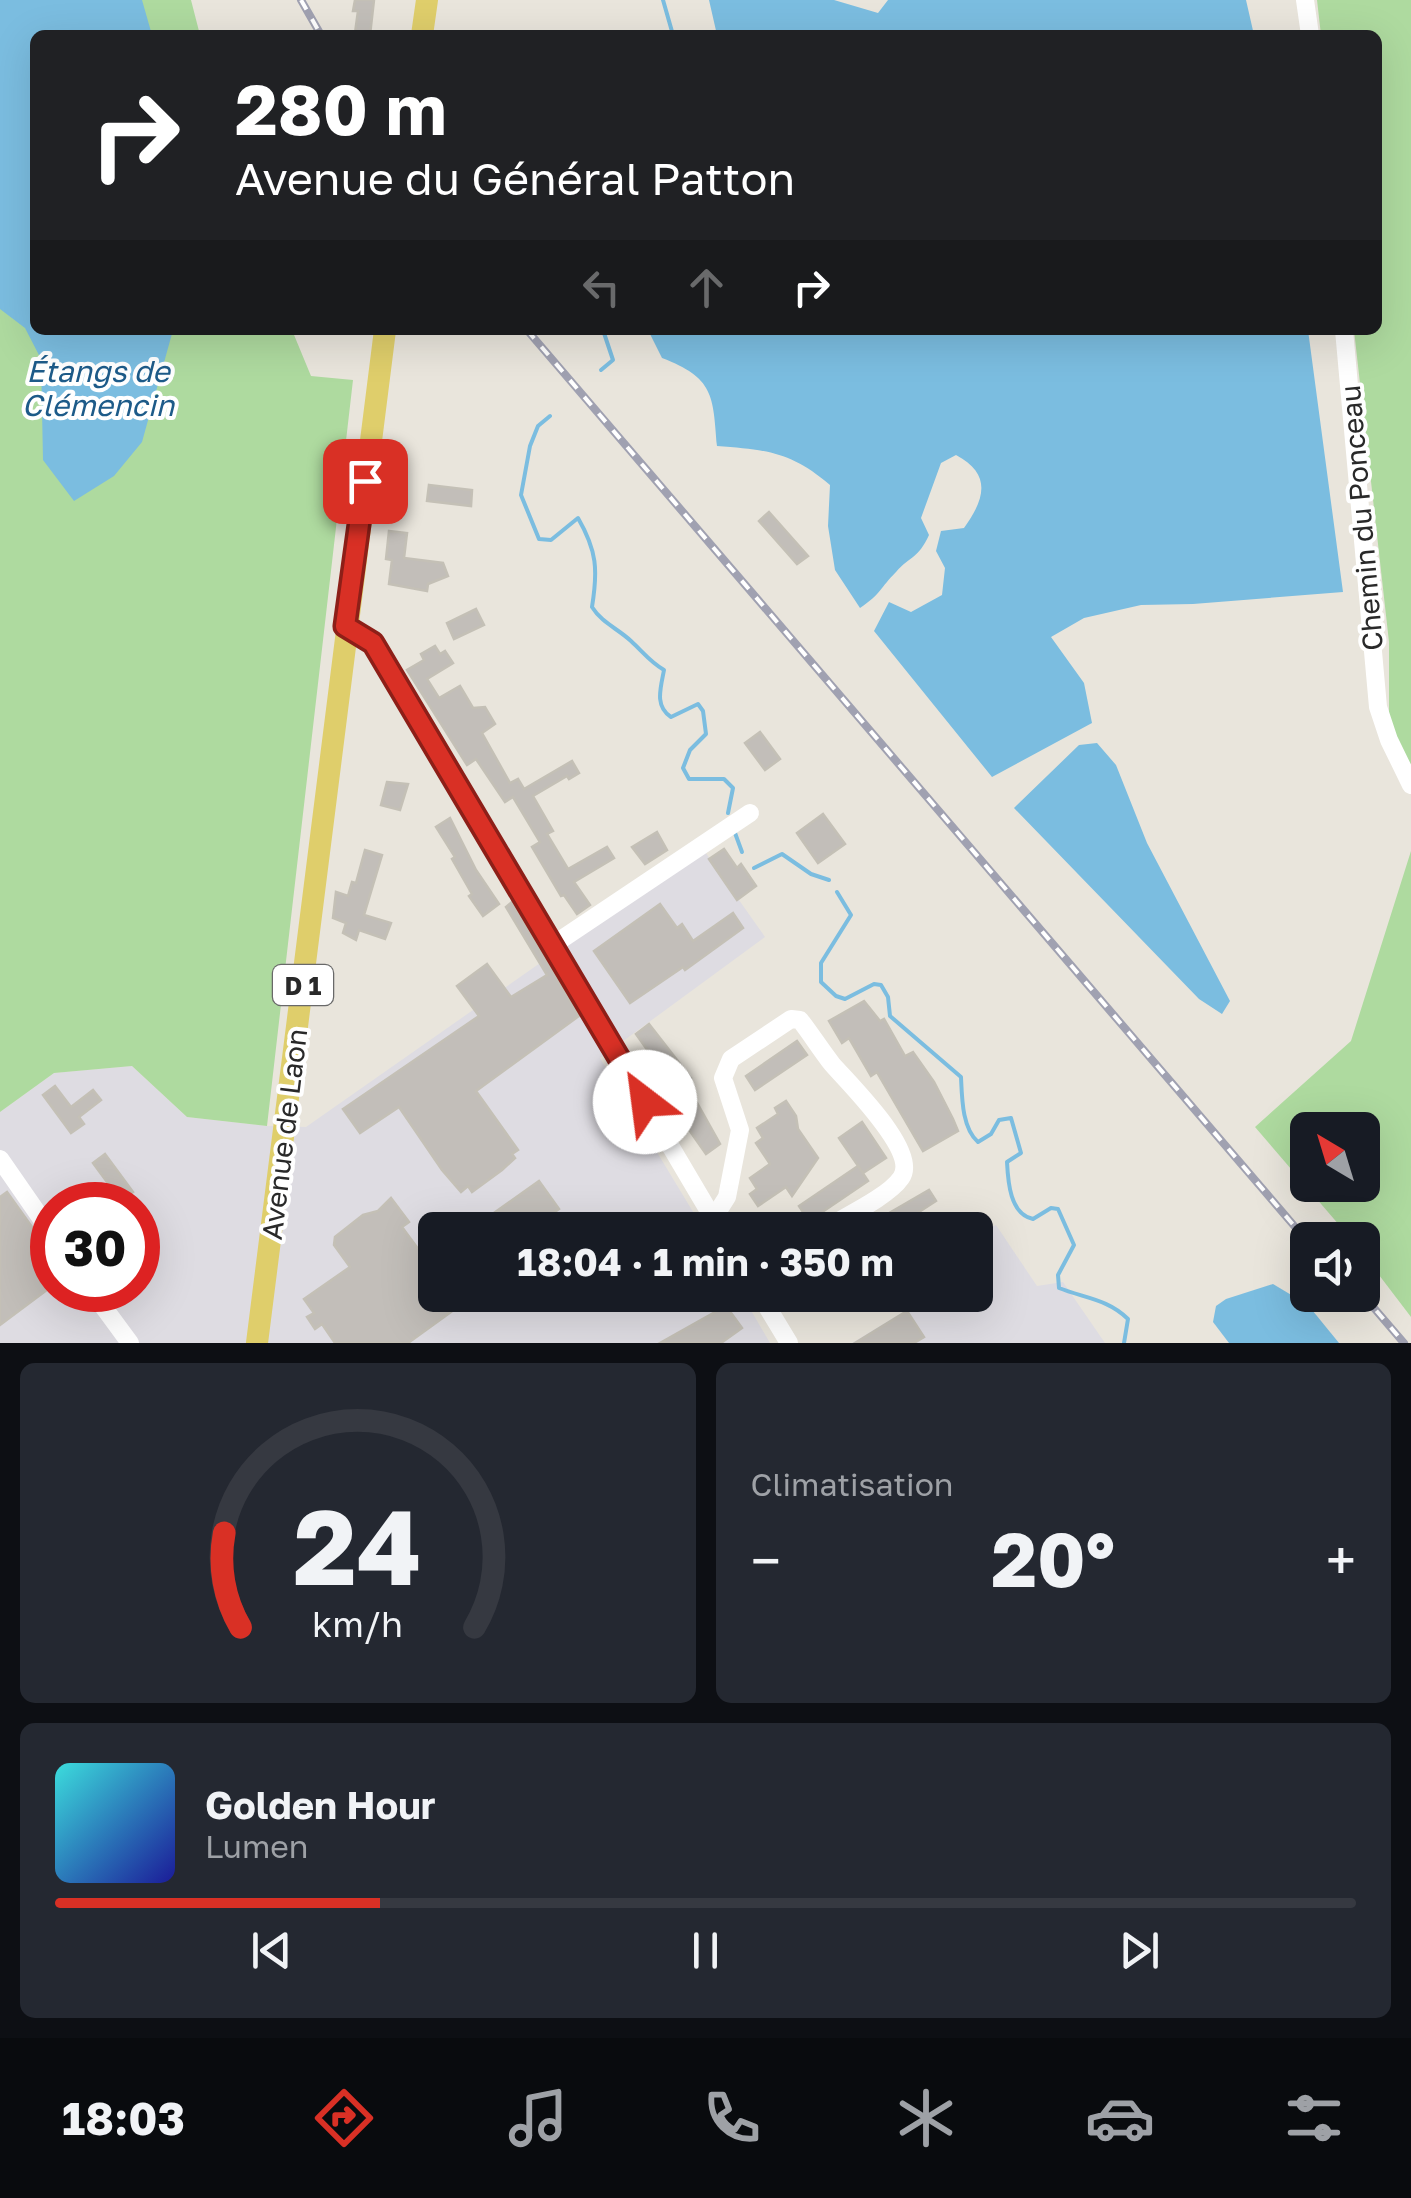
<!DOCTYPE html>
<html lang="fr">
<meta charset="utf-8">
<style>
body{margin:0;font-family:"Golos Text",sans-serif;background:#242831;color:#f1f3f6;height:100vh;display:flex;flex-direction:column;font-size:38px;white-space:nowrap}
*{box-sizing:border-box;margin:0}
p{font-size:32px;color:#9ea1a6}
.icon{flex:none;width:55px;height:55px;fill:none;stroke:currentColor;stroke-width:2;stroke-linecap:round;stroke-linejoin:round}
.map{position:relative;height:1343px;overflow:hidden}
.sheet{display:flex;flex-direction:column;gap:20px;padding:20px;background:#0d0f14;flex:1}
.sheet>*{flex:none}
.guide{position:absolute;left:30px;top:30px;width:1352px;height:305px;border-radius:15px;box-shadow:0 10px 40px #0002;background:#202124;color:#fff;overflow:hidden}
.needle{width:65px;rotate:322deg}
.tools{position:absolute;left:1290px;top:1112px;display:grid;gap:20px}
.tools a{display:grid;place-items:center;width:90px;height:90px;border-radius:15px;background:#171b24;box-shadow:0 10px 40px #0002;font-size:50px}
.speed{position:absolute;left:30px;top:1182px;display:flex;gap:20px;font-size:50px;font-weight:700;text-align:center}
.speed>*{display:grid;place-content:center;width:130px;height:130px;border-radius:50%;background:#171b24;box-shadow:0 10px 40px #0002;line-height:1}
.speed .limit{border:15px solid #d22;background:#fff;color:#111}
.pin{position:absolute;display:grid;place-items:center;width:85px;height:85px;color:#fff;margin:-42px;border-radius:20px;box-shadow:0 5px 15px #0006}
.me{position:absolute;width:110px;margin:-55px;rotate:330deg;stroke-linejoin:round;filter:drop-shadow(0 0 8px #0008)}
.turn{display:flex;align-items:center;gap:35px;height:210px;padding:0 40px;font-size:45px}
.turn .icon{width:130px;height:130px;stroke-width:2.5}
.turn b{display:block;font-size:70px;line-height:85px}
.lanes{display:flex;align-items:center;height:95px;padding:0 40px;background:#0003;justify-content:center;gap:50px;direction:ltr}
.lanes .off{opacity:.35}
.big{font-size:75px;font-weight:700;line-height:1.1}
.sheet .widget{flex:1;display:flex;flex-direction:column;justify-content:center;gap:15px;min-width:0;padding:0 35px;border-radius:15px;background:#242831}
.sheet .dial{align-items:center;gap:0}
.dial svg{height:260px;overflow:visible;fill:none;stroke:#363941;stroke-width:7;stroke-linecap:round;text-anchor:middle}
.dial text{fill:#f1f3f6;stroke:none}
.song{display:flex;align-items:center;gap:30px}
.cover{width:120px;height:120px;border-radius:15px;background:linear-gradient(135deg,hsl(180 70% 55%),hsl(240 70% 35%))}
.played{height:10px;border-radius:5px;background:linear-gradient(90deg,#d93025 25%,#363941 25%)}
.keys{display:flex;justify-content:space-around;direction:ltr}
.heat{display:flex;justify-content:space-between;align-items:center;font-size:55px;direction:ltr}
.sheet .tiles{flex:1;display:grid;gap:20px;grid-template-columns:1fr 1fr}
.widget:last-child{grid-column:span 2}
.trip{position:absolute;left:418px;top:1212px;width:575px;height:100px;border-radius:15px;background:#171b24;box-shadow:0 10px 40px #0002;font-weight:700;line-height:100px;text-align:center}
.tabs{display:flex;height:160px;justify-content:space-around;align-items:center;background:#090b0e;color:#9ea1a6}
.tabs .icon{width:70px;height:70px}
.tabs .current{color:#d93025}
.tabs b{font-size:45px;color:#f1f3f6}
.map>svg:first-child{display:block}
.industrial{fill:#dedce2;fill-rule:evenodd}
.green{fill:#aeda9f;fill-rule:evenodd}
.water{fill:#7bbde0}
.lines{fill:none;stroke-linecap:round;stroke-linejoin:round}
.stream{stroke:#7bbde0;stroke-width:4}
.building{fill:#c2beb9;stroke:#c4c0b6;stroke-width:2.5}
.minor{stroke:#fff;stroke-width:18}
.major{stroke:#dfce6b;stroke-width:22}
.rail-casing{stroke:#a0a1b1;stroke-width:8}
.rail{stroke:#fff;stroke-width:4;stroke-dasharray:11;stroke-linecap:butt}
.route-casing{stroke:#8d1f18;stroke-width:25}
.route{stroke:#d93025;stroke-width:18}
.labels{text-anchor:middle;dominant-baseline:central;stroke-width:8;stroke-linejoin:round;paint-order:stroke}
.shield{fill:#fff;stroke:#696969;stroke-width:2.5}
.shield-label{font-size:25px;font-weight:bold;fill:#292929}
.street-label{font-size:28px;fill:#292929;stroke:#fff}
.water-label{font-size:30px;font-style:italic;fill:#1d5b89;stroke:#fff}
</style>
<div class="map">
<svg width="1411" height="1343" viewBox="0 0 1411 1343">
<rect width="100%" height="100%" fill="#e9e5dc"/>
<!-- industrial -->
<g class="industrial">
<path d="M703,849L765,937L600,1058L704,1230H435V1295H742L770,1343H0V1112L54,1073L132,1066L187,1117L267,1126L306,1127ZM52,1205H138V1290H52Z"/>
<path d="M996,1225L1037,1286L1063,1282L1105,1343H852L931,1295H975V1235Z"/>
</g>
<!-- green -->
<g class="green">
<path d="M0,0H191L200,35H35V330H292L311,376L353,380L267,1126L187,1117L132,1066L54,1073L0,1112Z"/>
<path d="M1317,0H1411V769L1389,721V642L1354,330H1378V35H1321Z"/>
<path d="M1411,851V1317L1363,1254L1362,1240H1352L1255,1127L1351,1041ZM1308,1130H1362V1185H1308Z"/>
</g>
<!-- water -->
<g class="water">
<path d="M0,0H142L152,35H35V330H173L142,442L114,476L74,501L43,460L41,359L25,328L0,309Z"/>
<path d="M709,0H834L878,13L888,0H1246L1254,35H717Z"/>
<path d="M648,330H1308L1343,592L1193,604L1141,605L1084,618L1051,637L1084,683L1092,723L992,777L874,631L889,602L911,612L942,595L945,568L936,551L941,531L964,528C985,499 992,474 956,455L941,463L921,518L929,535C918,559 911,555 896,572C880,588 881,594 860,608L835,570L828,526L830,485C791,452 768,450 717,446C713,395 714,378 662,358Z"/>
<path d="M1097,743L1116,765L1147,843L1230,1001L1222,1014L1199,999L1014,808L1079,745Z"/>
<path d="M1273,1284L1308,1305L1339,1343H1229L1213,1322L1216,1306L1226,1299Z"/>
</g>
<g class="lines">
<!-- stream -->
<g class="stream">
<path d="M663,0L673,35"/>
<path d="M601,370L613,360L603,330"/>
<path d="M550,416L538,426L530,446L521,495L539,539L551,540L578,518C597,551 598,570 592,607C602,623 617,628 631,641C643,652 650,662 664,670C661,687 654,706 671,717L698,704L703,711L706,734L690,750L683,768L689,779H724L733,788L728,813"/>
<path d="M735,833L742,852"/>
<path d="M754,868L782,854L811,874L829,880"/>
<path d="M837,892L851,915L821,963V982L836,996L845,999L874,984L881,985L888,997L890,1016L961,1077C962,1098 962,1128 978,1142L991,1134L999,1120L1011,1118L1021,1153L1007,1162C1008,1182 1010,1214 1033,1219L1051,1208L1058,1209L1074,1245L1058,1275L1059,1288C1084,1298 1108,1299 1128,1319L1124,1343"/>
</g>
</g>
<!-- building -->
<g class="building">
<path d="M355,0H374L370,35L355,33L358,11H353Z"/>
<path d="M429,485L472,490L471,506L427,501Z"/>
<path d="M769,512L808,556L797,564L759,521Z"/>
<path d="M389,531L407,533L404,558L443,563L448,576L428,584L427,591L389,584L392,560L386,559Z"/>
<path d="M476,609L484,625L454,639L447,623Z"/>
<path d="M435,646L440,654L445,651L453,663L427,679L439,698L460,686L473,708L485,707L495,724L482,733L510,783L518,779L524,789L572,761L579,773L569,779L567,776L533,796L553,831L547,834L568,869L607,847L614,858L574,882L590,905L577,914L564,895L561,896L532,847L540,842L513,797L505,802L476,759L467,765L407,670L424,660L421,654Z"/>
<path d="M760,732L780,759L765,770L745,743Z"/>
<path d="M387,782L408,784L400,810L381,805Z"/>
<path d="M823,814L845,844L818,863L797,833Z"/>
<path d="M450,818L476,870L499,904L483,916L469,896L472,894L452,859L455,857L436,827Z"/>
<path d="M657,832L667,850L645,864L632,847Z"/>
<path d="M724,849L737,868L741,864L756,886L737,900L709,859Z"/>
<path d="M365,850L382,855L364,915L391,923L385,939L359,930L356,940L343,933L346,923L333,918L336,892L348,896L352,882L356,883Z"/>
<path d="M512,902L579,1016L476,1091L518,1150L512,1154L515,1158L502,1170L472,1192L468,1186L461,1192L442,1170L399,1107L360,1133L343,1109L479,1016L457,986L487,964L511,997L547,975L506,907Z"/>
<path d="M660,904L677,928L682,924L693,941L733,913L743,928L685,970L683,967L630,1003L594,951Z"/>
<path d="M864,1001L880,1021L884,1019L905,1056L913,1052L934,1082L953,1119L958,1131L923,1151L877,1072L871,1076L849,1038L842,1043L829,1021Z"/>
<path d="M649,1024L691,1078L678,1087L657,1055L653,1058L636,1034Z"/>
<path d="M797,1041L807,1055L755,1090L746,1076Z"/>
<path d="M686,1083L720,1144L706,1154L673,1107L678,1104L671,1092Z"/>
<path d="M55,1086L71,1107L93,1090L101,1100L79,1117L84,1124L71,1133L43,1095Z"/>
<path d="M786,1101L796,1116L798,1129L818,1158L792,1196L786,1187L758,1206L750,1194L757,1189L750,1178L770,1164L756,1143L763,1138L757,1128L778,1114L775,1108Z"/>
<path d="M862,1122L886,1158L863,1173L839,1138Z"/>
<path d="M105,1154L133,1192L121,1201L93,1163Z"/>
<path d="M858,1166L868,1181L809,1221L799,1206Z"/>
<path d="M539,1181L559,1209L530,1230H470Z"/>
<path d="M929,1190L936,1201L899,1225L888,1230H860Z"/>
<path d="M7,1192L42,1241L52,1250V1263L45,1269L52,1280V1286L0,1325V1197Z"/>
<path d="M391,1198L409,1222L402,1227L427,1261L419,1267L435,1290V1295H454L444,1302L451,1312L408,1343H335L322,1324L315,1329L307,1317L314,1313L304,1299L350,1267L334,1245L335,1237L363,1215L378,1211Z"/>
<path d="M726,1306L742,1328L721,1343H660Z"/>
<path d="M907,1311L924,1337L914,1343H855Z"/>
</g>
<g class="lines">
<!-- minor -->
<g class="minor">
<path d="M1305,0L1310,35"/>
<path d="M1344,330L1378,707L1389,740L1411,785"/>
<path d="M345,627L373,643L720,1230"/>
<path d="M553,945L750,813"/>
<path d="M0,1159L52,1234"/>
<path d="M713,1219L727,1197L740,1130L723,1078L731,1059L791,1019L800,1020C811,1034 821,1050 832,1064C849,1084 920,1152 901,1178C888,1197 844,1217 823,1230"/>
<path d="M91,1290L130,1343"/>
<path d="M760,1295L789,1343"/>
</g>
<!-- major -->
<g class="major">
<path d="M422,35L427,0"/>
<path d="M257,1343L385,330"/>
</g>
<defs>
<g id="rail">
<path d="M301,0L321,35"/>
<path d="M527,330L1308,1242"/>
<path d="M1362,1294L1404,1343"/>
</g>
</defs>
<!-- rail casing -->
<use href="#rail" class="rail-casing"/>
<!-- rail -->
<use href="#rail" class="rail"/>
</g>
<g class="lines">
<defs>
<path id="route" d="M365,481L345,626L373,643L645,1102"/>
</defs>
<!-- route casing -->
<use href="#route" class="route-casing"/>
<!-- route -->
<use href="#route" class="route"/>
</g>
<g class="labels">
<!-- shield labels -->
<rect class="shield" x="273" y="965" width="60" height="40" rx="8"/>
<g class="shield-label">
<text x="303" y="985">D 1</text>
</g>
<!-- street labels -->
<g class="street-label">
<text transform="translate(1361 518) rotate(-95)">Chemin du Ponceau</text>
<text transform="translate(284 1134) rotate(-83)">Avenue de Laon</text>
</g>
<!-- water labels -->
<g class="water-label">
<text x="98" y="371">Étangs de<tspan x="98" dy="34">Clémencin</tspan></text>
</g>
</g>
</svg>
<div class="tools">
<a><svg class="needle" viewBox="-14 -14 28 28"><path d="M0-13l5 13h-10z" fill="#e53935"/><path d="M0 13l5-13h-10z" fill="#9ea1a6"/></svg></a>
<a><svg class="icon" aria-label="sound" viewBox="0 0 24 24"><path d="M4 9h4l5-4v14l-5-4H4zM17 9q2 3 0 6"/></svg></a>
</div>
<div class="speed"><div class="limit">30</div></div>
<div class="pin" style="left:365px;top:481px;background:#d93025"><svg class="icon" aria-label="arrive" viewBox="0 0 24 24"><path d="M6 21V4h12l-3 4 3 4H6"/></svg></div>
<svg class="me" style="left:645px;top:1102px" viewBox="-20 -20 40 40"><circle r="19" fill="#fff"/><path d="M0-13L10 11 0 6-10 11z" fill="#d93025"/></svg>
<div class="trip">18:04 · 1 min · 350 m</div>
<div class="guide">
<div class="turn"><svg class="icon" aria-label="right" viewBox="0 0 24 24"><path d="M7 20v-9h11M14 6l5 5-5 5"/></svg><div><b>280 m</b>Avenue du Général Patton</div></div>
<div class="lanes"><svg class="icon off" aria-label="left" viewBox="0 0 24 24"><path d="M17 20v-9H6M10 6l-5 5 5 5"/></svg><svg class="icon off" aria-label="ahead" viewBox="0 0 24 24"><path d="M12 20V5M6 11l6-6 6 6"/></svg><svg class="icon" aria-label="right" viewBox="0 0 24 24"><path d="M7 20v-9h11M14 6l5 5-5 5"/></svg></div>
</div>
</div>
<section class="sheet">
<div class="tiles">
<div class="widget dial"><svg viewBox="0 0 100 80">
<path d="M14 69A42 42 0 1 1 86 69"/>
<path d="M14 69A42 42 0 0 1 9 40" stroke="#d93025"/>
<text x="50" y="56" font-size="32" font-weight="700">24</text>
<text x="50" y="72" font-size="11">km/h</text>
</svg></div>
<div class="widget"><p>Climatisation</p>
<div class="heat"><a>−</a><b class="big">20°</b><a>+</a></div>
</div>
<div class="widget">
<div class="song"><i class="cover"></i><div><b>Golden Hour</b><p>Lumen</p></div></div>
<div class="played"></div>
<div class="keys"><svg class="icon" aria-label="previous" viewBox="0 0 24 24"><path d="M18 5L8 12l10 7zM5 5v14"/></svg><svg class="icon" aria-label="pause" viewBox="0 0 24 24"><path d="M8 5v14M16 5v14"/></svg><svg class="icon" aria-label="next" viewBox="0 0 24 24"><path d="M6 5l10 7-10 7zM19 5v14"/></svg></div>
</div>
</div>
</section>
<nav class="tabs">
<b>18:03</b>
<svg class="icon current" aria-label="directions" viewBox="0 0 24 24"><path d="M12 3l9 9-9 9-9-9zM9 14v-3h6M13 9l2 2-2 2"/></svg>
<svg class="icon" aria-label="music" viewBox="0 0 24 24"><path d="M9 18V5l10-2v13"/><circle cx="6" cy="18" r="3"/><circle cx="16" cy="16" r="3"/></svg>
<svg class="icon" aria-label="phone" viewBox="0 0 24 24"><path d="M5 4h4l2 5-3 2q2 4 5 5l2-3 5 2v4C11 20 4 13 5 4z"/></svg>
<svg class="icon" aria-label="climate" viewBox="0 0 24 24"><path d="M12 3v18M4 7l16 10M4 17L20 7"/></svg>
<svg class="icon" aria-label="car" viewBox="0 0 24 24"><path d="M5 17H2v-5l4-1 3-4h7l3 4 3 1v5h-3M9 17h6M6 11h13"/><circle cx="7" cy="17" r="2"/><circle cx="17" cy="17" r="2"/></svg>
<svg class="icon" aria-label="filters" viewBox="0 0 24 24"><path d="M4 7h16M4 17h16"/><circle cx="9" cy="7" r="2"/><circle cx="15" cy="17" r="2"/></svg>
</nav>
